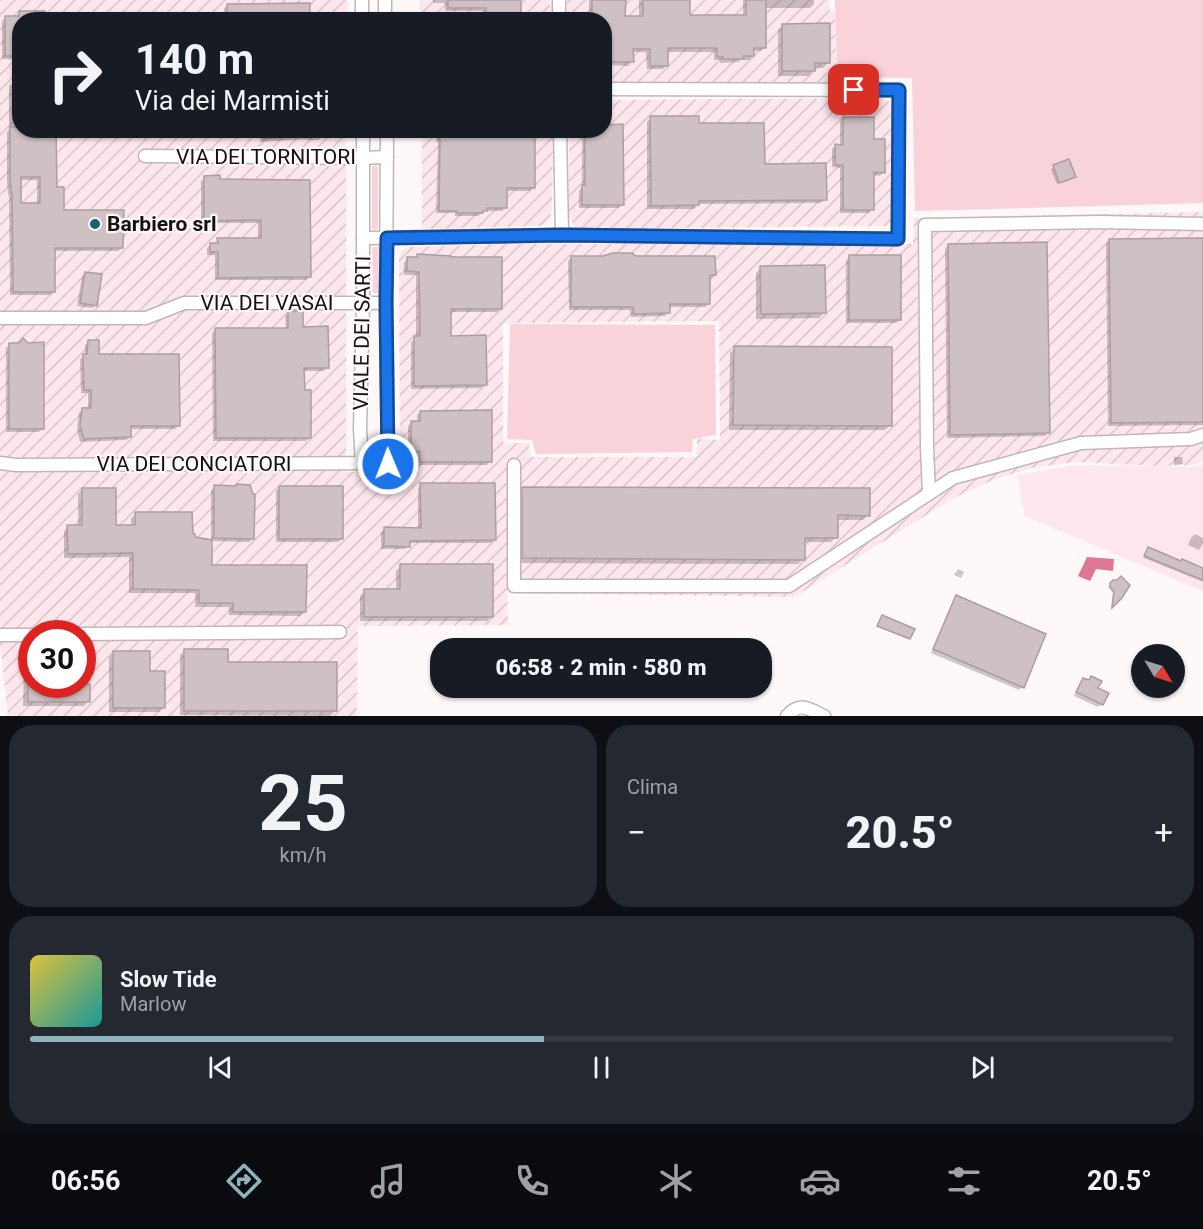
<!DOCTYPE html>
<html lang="it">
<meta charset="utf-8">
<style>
body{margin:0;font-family:Roboto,sans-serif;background:#242831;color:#f1f3f6;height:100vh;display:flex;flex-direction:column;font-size:22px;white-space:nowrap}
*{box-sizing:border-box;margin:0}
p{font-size:20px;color:#9ea1a6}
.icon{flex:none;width:33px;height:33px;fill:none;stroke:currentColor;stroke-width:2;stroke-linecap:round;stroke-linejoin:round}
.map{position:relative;height:716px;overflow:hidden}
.drawer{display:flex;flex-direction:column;gap:9px;padding:9px;background:#0d0f14;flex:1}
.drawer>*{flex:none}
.banner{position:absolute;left:12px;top:12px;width:600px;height:126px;border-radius:24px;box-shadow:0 2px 4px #0004;background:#171b24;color:#f1f3f6;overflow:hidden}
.needle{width:39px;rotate:128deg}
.tools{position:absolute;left:1131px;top:644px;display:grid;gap:12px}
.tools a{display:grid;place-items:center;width:54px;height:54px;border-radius:50%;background:#171b24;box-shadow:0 2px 4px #0004;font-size:30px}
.speed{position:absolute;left:18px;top:620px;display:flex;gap:12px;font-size:30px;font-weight:700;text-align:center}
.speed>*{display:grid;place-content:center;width:78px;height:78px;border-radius:50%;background:#171b24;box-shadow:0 2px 4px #0004;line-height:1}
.speed .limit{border:9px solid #d22;background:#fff;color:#111}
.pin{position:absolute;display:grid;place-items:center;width:51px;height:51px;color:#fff;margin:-26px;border-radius:12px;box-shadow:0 3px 9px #0006}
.me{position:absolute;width:66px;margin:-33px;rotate:359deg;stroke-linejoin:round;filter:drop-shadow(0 0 4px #0008)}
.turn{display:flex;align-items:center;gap:21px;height:126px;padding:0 24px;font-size:27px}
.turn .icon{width:78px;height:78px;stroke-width:2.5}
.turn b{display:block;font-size:42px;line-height:51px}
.big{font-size:45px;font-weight:800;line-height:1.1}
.drawer .tile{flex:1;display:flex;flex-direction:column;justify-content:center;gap:9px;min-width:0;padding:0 21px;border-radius:24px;background:#242831}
.drawer .dial{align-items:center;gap:0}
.dial b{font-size:78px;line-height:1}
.song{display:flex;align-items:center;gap:18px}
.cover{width:72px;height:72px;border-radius:9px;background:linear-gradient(135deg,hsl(50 70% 55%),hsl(180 70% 35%))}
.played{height:6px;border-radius:3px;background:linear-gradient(90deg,#90b2ba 45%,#363941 45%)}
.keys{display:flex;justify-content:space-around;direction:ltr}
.heat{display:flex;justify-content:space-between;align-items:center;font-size:33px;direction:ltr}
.drawer .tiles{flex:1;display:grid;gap:9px;grid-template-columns:1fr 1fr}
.tile:last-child{grid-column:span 2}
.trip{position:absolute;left:430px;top:638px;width:342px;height:60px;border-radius:24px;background:#171b24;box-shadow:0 2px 4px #0004;font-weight:800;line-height:60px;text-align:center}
.menu{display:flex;height:96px;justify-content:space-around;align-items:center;background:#090b0e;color:#9ea1a6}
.menu .icon{width:42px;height:42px}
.menu .active{color:#90b2ba}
.menu b{font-size:27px;color:#f1f3f6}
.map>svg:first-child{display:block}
.built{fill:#fee7ec}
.industrial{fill:url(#industrial-furrows);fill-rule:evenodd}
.green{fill:#f9d2da}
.water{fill:#dd7792}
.shadow{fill:#0003;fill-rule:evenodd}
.building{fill:#cec0c3;stroke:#ab9ea1;stroke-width:1.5;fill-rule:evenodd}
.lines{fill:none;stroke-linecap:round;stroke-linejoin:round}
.street-casing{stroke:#c2b5b8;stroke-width:15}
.street{stroke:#fff;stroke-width:12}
.route-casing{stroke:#114b97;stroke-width:15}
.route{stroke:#1a73e8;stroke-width:10}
.poi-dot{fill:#196270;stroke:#fef8f9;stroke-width:2}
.labels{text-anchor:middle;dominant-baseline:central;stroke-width:4.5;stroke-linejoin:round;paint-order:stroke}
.street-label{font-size:21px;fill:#151111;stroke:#fef8f9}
.poi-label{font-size:21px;font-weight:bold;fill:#151111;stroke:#fef8f9;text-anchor:start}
</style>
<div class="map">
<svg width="1203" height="716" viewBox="0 0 1203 716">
<defs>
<pattern id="industrial-furrows" width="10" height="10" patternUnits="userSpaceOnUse" patternTransform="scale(1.5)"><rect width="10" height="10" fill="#fee7ec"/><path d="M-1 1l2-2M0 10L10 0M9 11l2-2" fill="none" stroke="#d9c5c9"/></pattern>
</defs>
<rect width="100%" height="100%" fill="#fef8f9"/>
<!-- built -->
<path class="built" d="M1075,465L1192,467L1203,465V591L1025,516L1017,475Z"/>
<!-- industrial -->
<g class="industrial">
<path d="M0,0H348L347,19L20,20V130L346,131V472L400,471L399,258L402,251L409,247L502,244H913L914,218L1203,212V461L1193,465L1156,466L1075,462L1032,468L995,479L952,499L794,597L507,593L508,625L358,626L357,716H8L0,644ZM719,321L720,440L697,439V457H530L529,443H503V323ZM32,633H82V684H32Z"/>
<path d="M420,0H550V19L420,20Z"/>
<path d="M567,0H829L830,11L835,12L836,82L605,83L604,20L567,19Z"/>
<path d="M882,98L889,101L894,107L892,221L887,226L581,229L575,227L569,217V131L604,130L605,100Z"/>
<path d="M422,131H553L552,209L550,217L547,222L541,226L422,229Z"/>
</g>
<!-- green -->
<g class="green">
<path d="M835,0H1203V203L915,211L912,78L837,77Z"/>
<rect x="372" y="166" width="6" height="63"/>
<path d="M372,247H378V293H373Z"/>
<path d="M510,324L715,325L716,435L693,439L692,452L536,454L532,440L507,439Z"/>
</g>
<!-- water -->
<path class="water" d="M1087,557L1114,559L1113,571L1096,569L1090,581L1078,576Z"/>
<!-- shadow -->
<g class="shadow">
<path d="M433,0H519V20H483V11H445V3H433Z"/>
<path d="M589,0H624V18H639V0H689V17L743,16V0H814V4L810,8H765V48L761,51H753V56L749,60H741L738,62L720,63V60H714V52H667V65L663,69H647L646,52H632V62L628,66L604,65V20H585L589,17Z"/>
<path d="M227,5L309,20H224V9Z"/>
<path d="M19,13L44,18H98V20H20V59H2V21L6,18L16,17Z"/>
<path d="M783,25L828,63L823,68H813V71L808,76H778V30Z"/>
<path d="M13,83H20V130L63,212L122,248L118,251H54V291L50,295H10L9,195H8L7,182V132L9,129V86ZM19,180H37V204H20Z"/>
<path d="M651,118L697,125L764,165L825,199L821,203L698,204L694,209H647V122Z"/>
<path d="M843,118L873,141L883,172L880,176L873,175V209L869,213H840V168L832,167V149L835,146H840V122Z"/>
<path d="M209,130H322V137L318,140H307V139L260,142V136L209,137Z"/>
<path d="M436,130H533V187L530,191H505V208L502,211H484L478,216H455V213H436L438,142H436Z"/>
<path d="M582,130H604L622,204L619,208H579V190L582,187Z"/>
<path d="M1068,161L1072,178L1057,184L1051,169Z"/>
<path d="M205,178L219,181L309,182V277L306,280H215V255H207V248L211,244H215L218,239H258V223H201V181Z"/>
<path d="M1203,239V425L1108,426L1106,244L1109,240Z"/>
<path d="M948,245L1048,433L1045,436L947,438L945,249Z"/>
<path d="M418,256L501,308L497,312H449L450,337L485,384L481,388L411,389V342L416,338V275H404V263L408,258H415Z"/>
<path d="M572,257L714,275L711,278H708L709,303L705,307H668V313L665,316L631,317L630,310H569L568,261Z"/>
<path d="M849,257L899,320L896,323H846V261Z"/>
<path d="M761,268L824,313L819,318L756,319V273Z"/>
<path d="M85,273L96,305L92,308L77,306L82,277Z"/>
<path d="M289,313L302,328L327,367L324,371H303L310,438L306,441H213L212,333L216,330L286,329L285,316Z"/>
<path d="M89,341L97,356L178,426L175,429H130V437L126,440L80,442L77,430L79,413L82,410H88V393H81L80,359L85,356V345Z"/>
<path d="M9,345L43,428L39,432H6V348Z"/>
<path d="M735,348L890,425L885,430H729L730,353Z"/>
<path d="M420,412L490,461L487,465H417V454H408V426L411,423L417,422V415Z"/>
<path d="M1174,457H1182L1183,464L1174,465Z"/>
<path d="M421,485L494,540L491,543H408V546L405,549H381V532L385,529L418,530V488Z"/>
<path d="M215,487L253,538L249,542L211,541V490Z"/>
<path d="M279,488L342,539L338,542H276V491Z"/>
<path d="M523,488L868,515L863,520H837L836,537L831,542H803V559L798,564L518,563V493Z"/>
<path d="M82,490L115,527L131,526V518L136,514L191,535L210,566L305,611L300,616L229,615V607H195V593H129V557L64,558V531L68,527H78V494Z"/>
<path d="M1195,534L1203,538V544L1199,550L1188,545L1191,538Z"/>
<path d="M1147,550L1203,569V582L1144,558Z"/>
<path d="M401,566L492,616L487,621H360V596L365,591H396V571Z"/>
<path d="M958,569L964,572L961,578L954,575Z"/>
<path d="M1113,582L1121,597L1111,607L1113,593L1108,587Z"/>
<path d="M957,597L1022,687L1019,690L931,653L953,601Z"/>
<path d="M185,650L226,663L335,711L330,716L180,715V655Z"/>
<path d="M114,652L148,672L163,707L159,712H109V657Z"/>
<path d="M29,655H32V684H82V655H89L88,701L84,706H23L24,660Z"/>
<path d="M1084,679L1102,704L1098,707L1074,696L1080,683Z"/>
</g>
<!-- building -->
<g class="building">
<path d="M448,0H521V20H486V8H448Z"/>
<path d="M592,0H626L625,16H643V0H690V15H746V0H766V48H754V56H743L744,59H723V57H717V48H668V66H650V49H633L634,62H604V20H592Z"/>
<path d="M310,3V20H227V4Z"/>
<path d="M19,11H45V20H20V56H5V16H19Z"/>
<path d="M830,23V63H815V71H782V24Z"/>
<path d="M650,116H699V123H764L765,164L826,163L827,200L699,201V205L651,206Z"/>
<path d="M843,117H874V139H885V173L874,172V210H843V165H835V144L843,145Z"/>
<path d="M623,124L624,205H582V185H585V130H604V125Z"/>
<path d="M10,127H20V130H56L57,187H64V210H124L123,248H55V292H13L12,192H11L10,178ZM21,177H40V203H21Z"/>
<path d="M263,130H290V137L263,139Z"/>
<path d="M439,130H535V188H507V208H487V211H483V213H457V211H439L440,139H439Z"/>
<path d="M1069,159L1076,177L1059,183L1053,165Z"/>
<path d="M220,175V179L310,180L311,277L218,278V252H210V243H218L217,238H261V220L204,221V176Z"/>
<path d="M1203,238V422L1111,423L1109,239Z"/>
<path d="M1047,242L1050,433L950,435L948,244Z"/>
<path d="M613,253H632L636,256H715L716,275H710V304H670V313L634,314L633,307H571V256H603Z"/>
<path d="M417,254L451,256V257H502V309H451V336L486,335L487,385L414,386V336H420L419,272L407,271V257H417Z"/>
<rect x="849" y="255" width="52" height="65"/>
<path d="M825,265L826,313L761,314L760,266Z"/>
<path d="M85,272L102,274L97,306L80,303Z"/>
<path d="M288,311H303V327L328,326L329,368H304L305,390H311V438H216L215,328H288Z"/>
<path d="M23,338L28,343L44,342V429H9V343H19Z"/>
<path d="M88,340H99V354H179L180,426H131V437L84,439L80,426L82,408H91V390H84L83,354H87Z"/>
<path d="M734,346L892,347V426L733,425Z"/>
<path d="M492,410V462H420V451H411V421H420V411Z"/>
<path d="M420,483H495L496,540L410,541V547L384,546V527L421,528Z"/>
<path d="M237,484L250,485L253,494H255L254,539L214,538V485L236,486Z"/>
<rect x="279" y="486" width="64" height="53"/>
<path d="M522,487L870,488V516L838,515V538H805V560L522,558Z"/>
<path d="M82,488H116V525H135V512H192L193,534H195V537L212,540V565H307L306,612H233V603H199V590L133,589V553L68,554L67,525H82Z"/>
<path d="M1148,547L1181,561L1182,559L1203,568V580L1144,556Z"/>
<path d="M400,564H493V617H364V589H400Z"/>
<path d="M1121,576L1130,585L1122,598L1112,608L1114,591L1110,587V583L1113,580H1117Z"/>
<path d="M956,595L1046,634L1024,688L933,649Z"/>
<path d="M882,615L915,629L910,639L877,626Z"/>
<path d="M184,649H228V662H337V711H184Z"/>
<path d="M113,651H150V671H165V708H113Z"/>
<path d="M1091,676L1102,681L1098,688L1109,693L1103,705L1076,692L1083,678L1089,680Z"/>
<rect x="28" y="684" width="62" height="18"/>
</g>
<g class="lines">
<defs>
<g id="street">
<path d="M362,0V20"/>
<path d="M385,0V20"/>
<path d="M559,0V20"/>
<path d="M560,130L562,235"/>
<path d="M145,156L363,158L387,157"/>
<path d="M363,238L562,235L898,239L899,90L604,89"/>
<path d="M0,318H146L184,303H386"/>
<path d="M0,463L16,465L388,463L386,303L387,130"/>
<path d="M362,464L360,429L363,302V130"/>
<path d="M514,465V586H789L953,478L1081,443L1191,439L1203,435"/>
<path d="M929,494L927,447L925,225L1099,222L1203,224"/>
<path d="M82,634L340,632"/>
<path d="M0,635H32"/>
<path d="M787,716C800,701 809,709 824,716"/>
</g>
</defs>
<!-- street casing -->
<use href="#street" class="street-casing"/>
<!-- street -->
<use href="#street" class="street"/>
</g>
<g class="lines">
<defs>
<path id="route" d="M388,464L386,303L387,238L562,235L898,239L899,90H854"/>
</defs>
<!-- route casing -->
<use href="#route" class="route-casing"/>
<!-- route -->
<use href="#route" class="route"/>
</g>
<!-- markers -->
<circle class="poi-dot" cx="95" cy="224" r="6"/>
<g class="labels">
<!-- street labels -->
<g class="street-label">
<text x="266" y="157">VIA DEI TORNITORI</text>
<text x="267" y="303">VIA DEI VASAI</text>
<text transform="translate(362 333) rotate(-89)">VIALE DEI SARTI</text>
<text x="194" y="464">VIA DEI CONCIATORI</text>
</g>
<!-- poi labels -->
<g class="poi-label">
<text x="107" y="224">Barbiero srl</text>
</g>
</g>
</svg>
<div class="tools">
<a><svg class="needle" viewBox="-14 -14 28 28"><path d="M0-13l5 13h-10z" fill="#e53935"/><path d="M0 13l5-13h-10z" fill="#9ea1a6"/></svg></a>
</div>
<div class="speed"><div class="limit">30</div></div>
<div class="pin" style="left:854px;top:90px;background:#d93025"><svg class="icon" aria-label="arrive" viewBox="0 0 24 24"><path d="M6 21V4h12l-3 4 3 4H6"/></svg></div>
<svg class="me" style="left:388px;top:464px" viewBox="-20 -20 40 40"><circle r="17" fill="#1a73e8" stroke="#fff" stroke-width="3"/><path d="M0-11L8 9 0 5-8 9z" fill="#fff"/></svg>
<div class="trip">06:58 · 2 min · 580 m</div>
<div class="banner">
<div class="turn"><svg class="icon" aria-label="right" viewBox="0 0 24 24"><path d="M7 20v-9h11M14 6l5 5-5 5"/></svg><div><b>140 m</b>Via dei Marmisti</div></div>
</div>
</div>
<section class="drawer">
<div class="tiles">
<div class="tile dial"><b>25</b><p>km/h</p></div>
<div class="tile"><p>Clima</p>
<div class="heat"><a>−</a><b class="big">20.5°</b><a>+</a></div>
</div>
<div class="tile">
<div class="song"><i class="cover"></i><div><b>Slow Tide</b><p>Marlow</p></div></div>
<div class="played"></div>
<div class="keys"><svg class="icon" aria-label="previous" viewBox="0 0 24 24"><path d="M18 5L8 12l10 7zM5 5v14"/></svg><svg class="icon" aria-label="pause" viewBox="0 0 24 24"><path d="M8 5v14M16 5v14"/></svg><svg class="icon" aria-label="next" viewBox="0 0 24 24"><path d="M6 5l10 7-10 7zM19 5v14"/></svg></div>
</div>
</div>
</section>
<nav class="menu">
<b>06:56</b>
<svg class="icon active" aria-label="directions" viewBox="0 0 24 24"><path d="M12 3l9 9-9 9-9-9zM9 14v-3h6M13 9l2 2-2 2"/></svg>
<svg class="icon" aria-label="music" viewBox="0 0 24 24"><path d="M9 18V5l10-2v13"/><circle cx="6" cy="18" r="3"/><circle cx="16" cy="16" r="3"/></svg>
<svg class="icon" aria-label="phone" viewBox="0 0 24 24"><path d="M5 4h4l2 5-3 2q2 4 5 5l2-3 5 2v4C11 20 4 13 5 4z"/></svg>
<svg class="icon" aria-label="climate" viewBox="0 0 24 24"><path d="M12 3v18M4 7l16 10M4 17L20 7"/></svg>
<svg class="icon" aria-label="car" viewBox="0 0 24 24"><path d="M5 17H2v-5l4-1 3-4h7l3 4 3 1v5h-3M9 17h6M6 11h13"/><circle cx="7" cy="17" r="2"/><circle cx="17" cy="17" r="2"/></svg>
<svg class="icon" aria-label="filters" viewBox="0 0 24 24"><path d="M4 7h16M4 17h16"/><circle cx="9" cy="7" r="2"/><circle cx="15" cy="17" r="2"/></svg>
<b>20.5°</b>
</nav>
